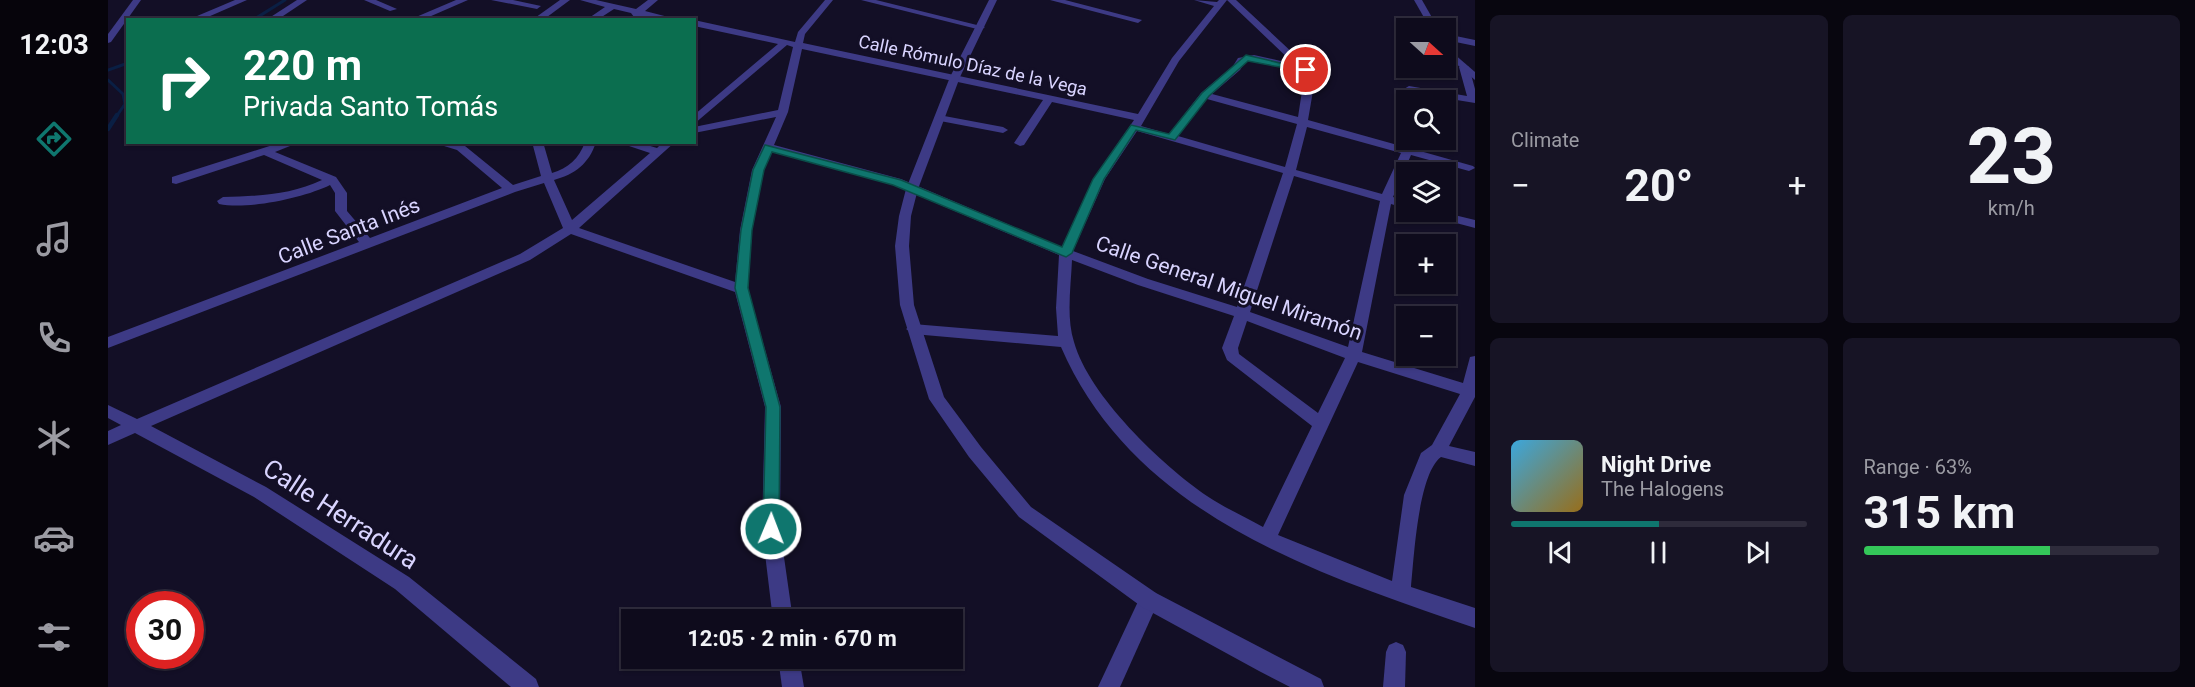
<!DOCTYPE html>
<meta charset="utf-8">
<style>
body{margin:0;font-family:Roboto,sans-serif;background:#171425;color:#f1f3f6;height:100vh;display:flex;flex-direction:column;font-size:22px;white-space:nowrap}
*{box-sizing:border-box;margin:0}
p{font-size:20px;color:#9b9ba3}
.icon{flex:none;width:33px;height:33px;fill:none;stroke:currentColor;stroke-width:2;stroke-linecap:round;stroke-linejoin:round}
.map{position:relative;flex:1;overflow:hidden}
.drawer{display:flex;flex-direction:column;gap:15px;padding:15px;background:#08060f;width:720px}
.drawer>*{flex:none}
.top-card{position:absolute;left:18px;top:18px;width:570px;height:126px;border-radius:0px;box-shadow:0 2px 4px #0004,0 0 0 2px #2e2b3b;background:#0b6e4f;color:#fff;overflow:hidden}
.needle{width:39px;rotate:111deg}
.buttons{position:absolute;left:1288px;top:18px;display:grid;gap:12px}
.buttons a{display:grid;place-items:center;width:60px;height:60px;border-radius:0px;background:#0e0b1c;box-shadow:0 2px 4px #0004,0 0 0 2px #2e2b3b;font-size:30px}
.speed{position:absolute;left:18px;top:591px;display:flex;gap:12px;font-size:30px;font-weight:700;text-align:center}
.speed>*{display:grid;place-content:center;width:78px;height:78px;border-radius:50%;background:#0e0b1c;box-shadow:0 2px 4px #0004,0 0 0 2px #2e2b3b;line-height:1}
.speed .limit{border:9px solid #d22;background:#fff;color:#111}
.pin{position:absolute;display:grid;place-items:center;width:51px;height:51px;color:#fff;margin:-26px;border:3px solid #fff;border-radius:50%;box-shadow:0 2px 6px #0007}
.me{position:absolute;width:66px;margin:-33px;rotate:1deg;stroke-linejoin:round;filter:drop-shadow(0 0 4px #0008)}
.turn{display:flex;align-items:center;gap:21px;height:126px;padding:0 18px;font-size:27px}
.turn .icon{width:78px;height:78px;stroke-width:2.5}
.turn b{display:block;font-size:42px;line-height:51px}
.big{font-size:45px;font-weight:700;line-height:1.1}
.drawer .widget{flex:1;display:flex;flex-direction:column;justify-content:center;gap:9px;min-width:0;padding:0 21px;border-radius:9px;background:#171425}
.drawer .dial{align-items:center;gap:0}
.dial b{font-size:78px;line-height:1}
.song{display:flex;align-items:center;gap:18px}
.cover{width:72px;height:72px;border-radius:9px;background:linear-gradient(135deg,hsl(200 70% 55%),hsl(40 70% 35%))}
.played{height:6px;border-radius:3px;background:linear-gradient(90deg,#0f766e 50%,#2e2b3b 50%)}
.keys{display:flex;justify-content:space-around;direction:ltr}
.heat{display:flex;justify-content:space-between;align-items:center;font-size:33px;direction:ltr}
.charge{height:9px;border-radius:4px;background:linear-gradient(90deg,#34c759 63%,#2e2b3b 0)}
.drawer .tiles{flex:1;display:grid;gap:15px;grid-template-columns:repeat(2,1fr)}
.trip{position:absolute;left:513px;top:609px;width:342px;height:60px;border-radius:0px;background:#0e0b1c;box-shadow:0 2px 4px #0004,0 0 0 2px #2e2b3b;font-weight:700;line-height:60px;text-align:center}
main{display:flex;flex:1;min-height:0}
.tabs{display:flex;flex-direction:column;width:108px;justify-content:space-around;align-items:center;background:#06040b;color:#9b9ba3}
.tabs .icon{width:42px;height:42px}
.tabs .selected{color:#0f766e}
.tabs b{font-size:27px;color:#f1f3f6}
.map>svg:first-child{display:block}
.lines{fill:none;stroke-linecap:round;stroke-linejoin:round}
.stream-far1{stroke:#0a1f44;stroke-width:3}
.stream{stroke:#0a1f44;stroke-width:4.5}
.minor{fill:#3d3a85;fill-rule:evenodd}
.tertiary{fill:#3d3a85;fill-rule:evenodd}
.route{fill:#0f766e;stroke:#0a4d48;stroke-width:1.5}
.labels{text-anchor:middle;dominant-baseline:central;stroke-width:6;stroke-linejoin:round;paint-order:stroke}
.far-street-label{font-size:18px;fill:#d9d4ff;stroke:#130f26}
.street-label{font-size:21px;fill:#d9d4ff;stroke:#130f26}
.near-street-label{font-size:26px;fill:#d9d4ff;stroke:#130f26}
</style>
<main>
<nav class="tabs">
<b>12:03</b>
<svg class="icon selected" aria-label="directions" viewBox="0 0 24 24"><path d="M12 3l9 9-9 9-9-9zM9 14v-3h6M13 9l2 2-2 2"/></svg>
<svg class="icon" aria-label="music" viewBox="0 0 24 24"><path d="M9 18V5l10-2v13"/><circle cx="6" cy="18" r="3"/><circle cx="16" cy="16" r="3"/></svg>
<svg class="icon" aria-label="phone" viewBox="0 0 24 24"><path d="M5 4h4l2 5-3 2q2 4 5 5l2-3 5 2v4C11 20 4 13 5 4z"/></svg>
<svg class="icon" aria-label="climate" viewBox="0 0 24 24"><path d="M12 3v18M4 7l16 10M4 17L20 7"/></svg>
<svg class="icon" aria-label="car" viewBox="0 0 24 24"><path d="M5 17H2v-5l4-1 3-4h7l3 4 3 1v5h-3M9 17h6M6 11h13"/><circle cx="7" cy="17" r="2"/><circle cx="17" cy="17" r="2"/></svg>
<svg class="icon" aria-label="filters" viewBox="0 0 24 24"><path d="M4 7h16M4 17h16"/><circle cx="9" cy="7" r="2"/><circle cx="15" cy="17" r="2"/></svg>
</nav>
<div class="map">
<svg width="1367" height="687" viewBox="0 0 1367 687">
<rect width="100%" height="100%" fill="#130f26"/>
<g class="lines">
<!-- stream-far1 -->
<g class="stream-far1">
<path d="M145,20L177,0"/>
<path d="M0,70L20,63"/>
<path d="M0,80L15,94L17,104L8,117"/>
</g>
<!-- stream -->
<path class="stream" d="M0,129L9,115"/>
<!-- minor -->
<g class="minor">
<path d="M25,0H33L3,42L0,43V34Z"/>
<path d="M127,0H139L93,20L82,19Z"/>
<path d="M189,0H199L169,20H158Z"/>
<path d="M256,0H268L289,9L282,11Z"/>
<path d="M348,0H360L314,20H301Z"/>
<path d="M383,0H405L433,6L429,9Z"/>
<path d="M452,0H462L435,20H424Z"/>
<path d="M472,0H488L528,9L540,0H550L537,11L572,20C561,20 533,14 526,17L523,13L506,9L489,20H478L497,7Z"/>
<path d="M717,0H725L697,34L695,43L1030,114L1064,58L1106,6L1086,0L1109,2L1111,0H1128L1203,70L1205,91L1200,120L1293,146V140L1299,137V140H1305V149L1365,166L1367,168L1361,171L1303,155L1285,197L1299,201V209L1283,204L1254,352L1355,383L1362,357L1367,356V397L1341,446L1367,452V466L1333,457C1310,474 1306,558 1303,587L1367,608V628C1207,573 1026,515 953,347L805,334L798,329L805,324L950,336L948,308L951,255L785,185L664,151L656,170L644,230L640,289L673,407L672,529L685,620H665L654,529L657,407L627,292L463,234L422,260L43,426L158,487L301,577L428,679L431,687H403L287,589L146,497L27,433L0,445V431L13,425L0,418V405L29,419L412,254L455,228L436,183L407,192L0,348V337L251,242L227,211V193L222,185C196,198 139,210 111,204L109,201L115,197C149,196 183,195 214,180L156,155L68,184L64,183V177L174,142H192L167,152L228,177L239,193V211L262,238L394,188L349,150L323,142H344L357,146L405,185L433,176L424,142H435L444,173C460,168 471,159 477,142H488C481,164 467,174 446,180L464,220L542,153L509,142H529L549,148L555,142H567L471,228L627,282L632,230L644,170L668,117L586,133V127L670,110L685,47L679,45L586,124V115L670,44L586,26V20L687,42L690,32ZM1119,0L1186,64L1146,55L1130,58L1125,66L1093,93L1061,134L1033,126L1071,61ZM694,49L935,100L906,143L912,146L916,145L944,102L1026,120L985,179L954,247L793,179L666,145L680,112ZM1146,61L1193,71L1194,91L1190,117L1104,94L1132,70L1137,62ZM1099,99L1189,124L1177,167L1070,136ZM1199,127L1293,153L1274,194L1188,170ZM1029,131L1175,173L1129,307L1040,279L965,251L997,179ZM1186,176L1272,201L1240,347L1142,312ZM964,260L1030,285L1126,316L1114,348L1119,360L1204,426L1155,527C1137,517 1117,508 1099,496C1054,465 981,396 966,342C958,317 963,286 964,260ZM1139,321L1237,358L1210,413L1131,354L1130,348ZM1250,362L1352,394L1324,445L1313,453L1296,495L1284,581L1170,535Z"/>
<path d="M753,0H768L877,27L873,30Z"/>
<path d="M942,0H957L1034,20L1030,23Z"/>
<path d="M1338,34L1367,40V46L1338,40Z"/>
<path d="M1356,64L1361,67L1367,89V103L1306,93L1305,100H1299V103L1295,100L1296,89L1301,86L1359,96L1351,67Z"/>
<path d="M831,115L895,127L900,130L895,133L827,120L826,118Z"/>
<path d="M1316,212H1334L1367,220V228L1318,215Z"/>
<path d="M1041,591L1048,593L1051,600L1012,687H990L1034,593Z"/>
<path d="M1288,642L1295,645L1298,652L1297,687H1275L1278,652L1281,645Z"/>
<path d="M670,658H691L696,687H674Z"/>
</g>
<!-- tertiary -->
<g class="tertiary">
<path d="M881,0H889L852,77L810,189L803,216L801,246L806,305L836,397L873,447L923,507L1048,593L1213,679L1216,687H1182L1151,671L1034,607L911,517L861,457L821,399L792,305L787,246L791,216L798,189L842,77Z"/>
<path d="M1306,0H1314L1330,28H1322Z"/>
<path d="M1338,47L1367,72V80L1338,55Z"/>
</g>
</g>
<!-- route -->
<path class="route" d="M1138,55L1202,70L1198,72L1140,61L1101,96L1067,140L1028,130L996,179L964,253L958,257L785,185L664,152L656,170L644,230L640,288L672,407L671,529L669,534L663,536L657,534L655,529L658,407L627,288L633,230L645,170L657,145L793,180L954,247L985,179L1023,125L1061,134L1094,93Z"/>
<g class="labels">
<!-- far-street labels -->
<g class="far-street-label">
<text transform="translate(865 65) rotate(12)">Calle Rómulo Díaz de la Vega</text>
</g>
<!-- street labels -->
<g class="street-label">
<text transform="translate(241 231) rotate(-21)">Calle Santa Inés</text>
<text transform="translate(1121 288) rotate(19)">Calle General Miguel Miramón</text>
</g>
<!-- near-street labels -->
<g class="near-street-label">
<text transform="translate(233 514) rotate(33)">Calle Herradura</text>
</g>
</g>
</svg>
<div class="buttons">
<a><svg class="needle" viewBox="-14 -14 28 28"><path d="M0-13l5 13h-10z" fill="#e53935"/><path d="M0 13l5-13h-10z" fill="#9b9ba3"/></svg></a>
<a><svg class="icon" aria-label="search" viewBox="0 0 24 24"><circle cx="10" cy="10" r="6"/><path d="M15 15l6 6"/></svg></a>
<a><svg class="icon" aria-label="layers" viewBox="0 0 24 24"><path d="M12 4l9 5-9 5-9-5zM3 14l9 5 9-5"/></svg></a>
<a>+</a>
<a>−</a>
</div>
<div class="speed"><div class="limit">30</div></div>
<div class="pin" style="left:1198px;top:70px;background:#d93025"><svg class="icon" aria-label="arrive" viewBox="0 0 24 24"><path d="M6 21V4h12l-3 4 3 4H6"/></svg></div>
<svg class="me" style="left:663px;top:529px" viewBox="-20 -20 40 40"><circle r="17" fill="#0f766e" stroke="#fff" stroke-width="3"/><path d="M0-11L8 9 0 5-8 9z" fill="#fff"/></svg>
<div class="trip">12:05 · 2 min · 670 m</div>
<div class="top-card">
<div class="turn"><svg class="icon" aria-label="right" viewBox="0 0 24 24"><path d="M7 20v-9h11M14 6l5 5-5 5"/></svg><div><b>220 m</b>Privada Santo Tomás</div></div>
</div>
</div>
<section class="drawer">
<div class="tiles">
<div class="widget"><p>Climate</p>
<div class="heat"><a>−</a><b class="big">20°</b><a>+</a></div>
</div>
<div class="widget dial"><b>23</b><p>km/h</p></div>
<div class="widget">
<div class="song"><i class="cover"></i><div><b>Night Drive</b><p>The Halogens</p></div></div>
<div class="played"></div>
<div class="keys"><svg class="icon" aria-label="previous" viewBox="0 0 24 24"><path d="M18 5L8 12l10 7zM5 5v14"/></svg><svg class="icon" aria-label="pause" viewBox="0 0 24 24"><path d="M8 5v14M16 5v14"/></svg><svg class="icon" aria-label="next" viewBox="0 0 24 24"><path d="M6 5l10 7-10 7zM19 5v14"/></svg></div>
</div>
<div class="widget"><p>Range · 63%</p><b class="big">315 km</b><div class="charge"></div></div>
</div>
</section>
</main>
